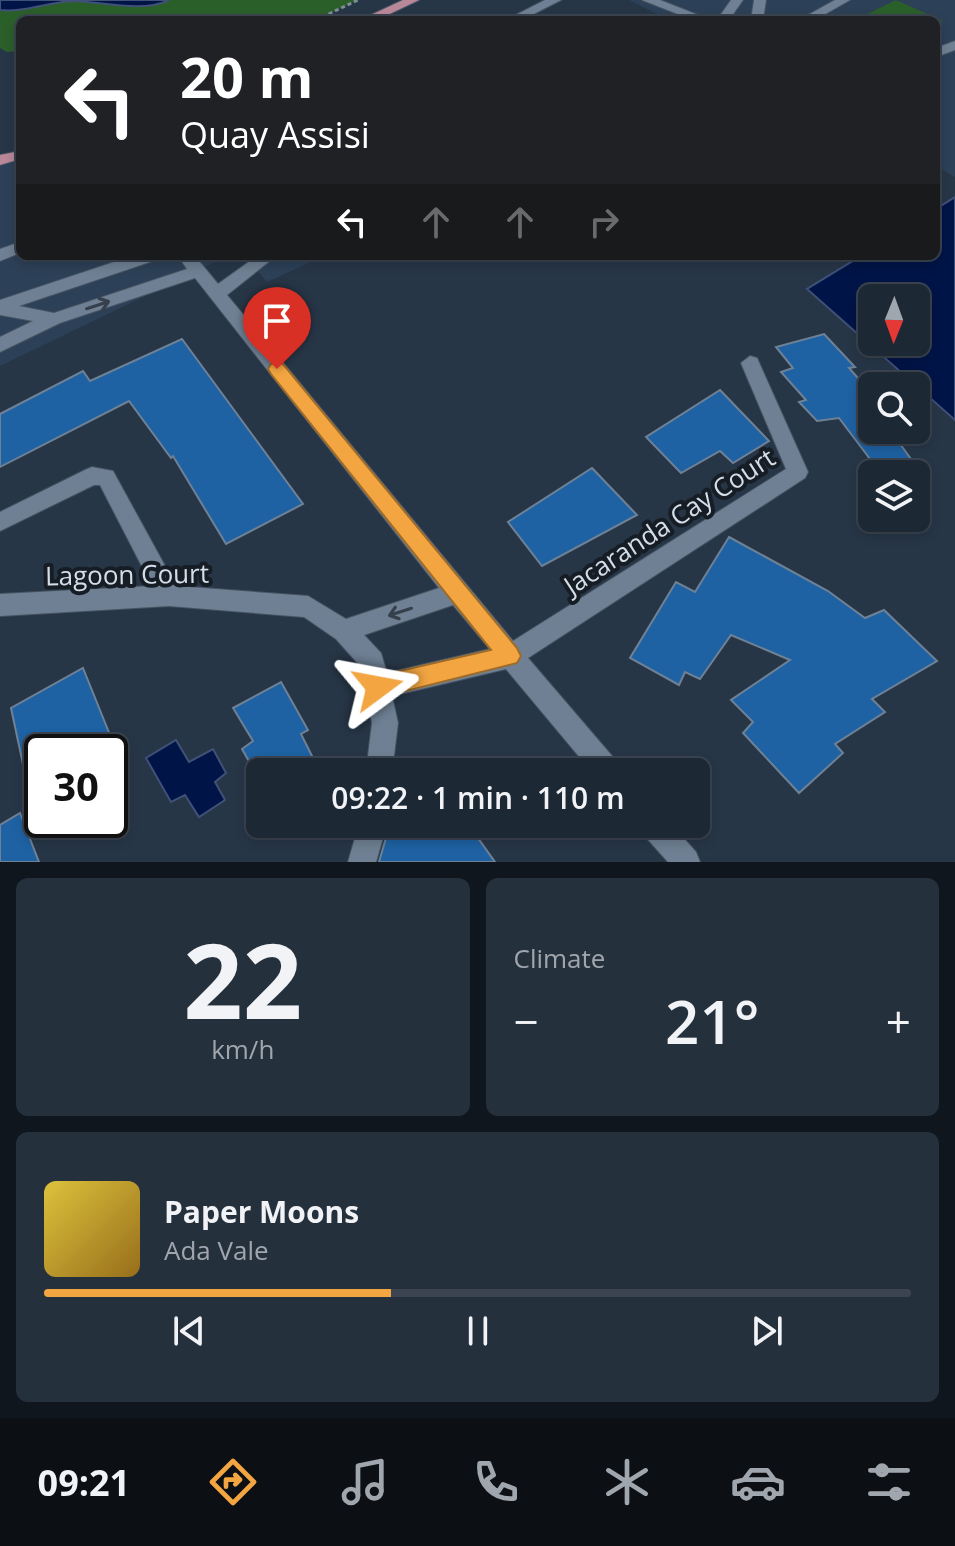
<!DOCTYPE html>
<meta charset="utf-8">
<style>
body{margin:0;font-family:"Open Sans",sans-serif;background:#25303d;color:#f1f3f6;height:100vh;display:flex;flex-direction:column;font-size:30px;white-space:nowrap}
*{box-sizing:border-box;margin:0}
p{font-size:26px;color:#a0a6ad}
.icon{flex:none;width:44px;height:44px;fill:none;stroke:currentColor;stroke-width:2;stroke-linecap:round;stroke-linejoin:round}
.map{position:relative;height:862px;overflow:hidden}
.sheet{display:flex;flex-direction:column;gap:16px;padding:16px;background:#10161d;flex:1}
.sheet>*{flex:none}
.guide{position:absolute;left:16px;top:16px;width:924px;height:244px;border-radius:12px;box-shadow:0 4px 12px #0003,0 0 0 2px #3b4450;background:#202124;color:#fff;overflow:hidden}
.needle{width:52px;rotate:181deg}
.fabs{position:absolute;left:858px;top:284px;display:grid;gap:16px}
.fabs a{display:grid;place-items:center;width:72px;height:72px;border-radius:12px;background:#1d2835;box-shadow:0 4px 12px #0003,0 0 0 2px #3b4450;font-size:40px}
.speed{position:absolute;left:24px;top:734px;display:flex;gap:16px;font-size:40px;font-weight:700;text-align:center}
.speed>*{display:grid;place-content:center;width:104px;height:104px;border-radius:50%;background:#1d2835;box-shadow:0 4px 12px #0003,0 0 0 2px #3b4450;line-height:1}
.speed .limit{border:4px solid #111;border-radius:12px;background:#fff;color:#111}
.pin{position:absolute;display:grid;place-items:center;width:68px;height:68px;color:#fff;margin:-82px -34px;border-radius:50% 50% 50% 0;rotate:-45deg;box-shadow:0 0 8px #0007}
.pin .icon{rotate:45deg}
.me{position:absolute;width:88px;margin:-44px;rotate:77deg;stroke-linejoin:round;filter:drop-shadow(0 0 6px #0008)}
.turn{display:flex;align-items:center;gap:28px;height:168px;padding:0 32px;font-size:36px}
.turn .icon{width:104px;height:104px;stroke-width:2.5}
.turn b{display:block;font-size:56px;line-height:68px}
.lanes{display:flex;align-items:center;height:76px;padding:0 32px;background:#0003;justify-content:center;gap:40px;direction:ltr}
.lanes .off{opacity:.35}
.big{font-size:60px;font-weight:600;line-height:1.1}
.sheet .card{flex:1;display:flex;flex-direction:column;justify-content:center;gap:12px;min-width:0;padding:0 28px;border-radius:12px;background:#25303d}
.sheet .dial{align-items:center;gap:0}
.dial b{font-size:104px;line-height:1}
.song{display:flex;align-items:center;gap:24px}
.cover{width:96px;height:96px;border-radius:12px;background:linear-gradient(135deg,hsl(50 70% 55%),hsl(40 70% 35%))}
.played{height:8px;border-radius:4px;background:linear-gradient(90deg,#f2a541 40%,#3b4450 40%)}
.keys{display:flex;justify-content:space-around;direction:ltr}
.heat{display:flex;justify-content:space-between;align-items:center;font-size:44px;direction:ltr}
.sheet .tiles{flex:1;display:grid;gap:16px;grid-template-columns:1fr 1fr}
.card:last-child{grid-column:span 2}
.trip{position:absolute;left:246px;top:758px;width:464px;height:80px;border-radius:12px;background:#1d2835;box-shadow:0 4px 12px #0003,0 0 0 2px #3b4450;font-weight:600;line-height:80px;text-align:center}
.tab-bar{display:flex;height:128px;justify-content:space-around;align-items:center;background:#0c1015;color:#a0a6ad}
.tab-bar .icon{width:56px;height:56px}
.tab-bar .current{color:#f2a541}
.tab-bar b{font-size:36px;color:#f1f3f6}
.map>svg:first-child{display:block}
.built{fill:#2c4057}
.green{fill:#2b5f2a}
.water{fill:#001447;stroke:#405178;stroke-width:2;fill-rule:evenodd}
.building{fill:#1e62a4;stroke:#6f8195;stroke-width:2}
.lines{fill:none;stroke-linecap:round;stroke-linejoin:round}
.minor-casing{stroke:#465362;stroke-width:2}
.major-casing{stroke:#465362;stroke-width:2}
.path{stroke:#808d9a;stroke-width:3;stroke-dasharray:4 3;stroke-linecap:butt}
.minor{fill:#6f8094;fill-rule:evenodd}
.major{fill:#b88798;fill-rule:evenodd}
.oneway{stroke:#35404c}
.route{fill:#f2a541;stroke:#9d6b2a;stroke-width:2}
.labels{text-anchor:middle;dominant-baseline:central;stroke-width:8;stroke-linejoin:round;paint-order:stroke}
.street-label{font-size:26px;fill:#d4dee9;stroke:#161d25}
</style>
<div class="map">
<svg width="955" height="862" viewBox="0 0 955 862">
<rect width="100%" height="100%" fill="#273647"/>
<!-- built -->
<g class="built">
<path d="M629,0H955V177L936,166V20H669Z"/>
<path d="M20,158V256H228L0,366V166Z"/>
<path d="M245,256H324L267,282Z"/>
</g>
<!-- green -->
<g class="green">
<path d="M169,0H358L316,20H20V51L7,52L0,48V10C25,13 49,0 75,1C102,2 144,13 169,0Z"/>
<path d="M896,0L943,21L936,24V20H855Z"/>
</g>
<!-- water -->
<g class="water">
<path d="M0,0H169C144,13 102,2 75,1C50,1 25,13 0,10Z"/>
<path d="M955,197V420L807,289L861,256H936V209ZM872,298H916V342H872Z"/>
<path d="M176,740L189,762L213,749L226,773L215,782L225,800L199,817L185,795L171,802L146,758Z"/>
</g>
<!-- building -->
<g class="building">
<path d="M824,334L855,367L849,368L872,394V430H890L911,459L876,467L839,418L817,421L799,402L806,400L781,372L793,368L776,347Z"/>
<path d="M182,339L303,504L226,544L173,456L171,458L129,401L0,467V414L83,371L90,381Z"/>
<path d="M720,390L769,441L733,463L720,451L681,473L646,437Z"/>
<path d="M592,468L637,515L542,566L508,522Z"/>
<path d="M729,537L828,591L865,618L884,610L937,661L872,699L885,712L835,744L843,753L799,793L743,733L753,722L731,700L790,660L731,635L700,679L685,672L679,685L630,658L676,582L695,592Z"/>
<path d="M83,668L112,740L91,752H42V801L31,802L11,708Z"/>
<path d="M281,682L308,730L301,734L320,772H255L242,749L253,741L233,708Z"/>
<path d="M20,813L39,862H0V825Z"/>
<path d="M390,824H468L495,862H379Z"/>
</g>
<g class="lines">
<defs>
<g id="minor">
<path d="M545,0H561L522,20H506Z"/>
<path d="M642,0H660L711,20H693Z"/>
<path d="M731,0H743L729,20H717Z"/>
<path d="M754,0H766L763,20H751Z"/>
<path d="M835,0H850L815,20H799Z"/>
<path d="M955,41V50L936,57V48Z"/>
<path d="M20,242V253L0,261V249Z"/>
<path d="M132,256H158L156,260L19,306L54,313L187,269L178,256H195L218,284L257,256H276L227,295L513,641L786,469L741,363L750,356L757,358L808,472L805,478L528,658L618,763L622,772H592L506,669L392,696L398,723L392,772H366L372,723L361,667L336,639L304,617L169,606L0,616V594L152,586L100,485H94L0,531V512L85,470L92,467L113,471L176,586L308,596L346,619L439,588L195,278L60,323L0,352V337L33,321L0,315V300ZM453,605L490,649L387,673L381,653L364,635Z"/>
<path d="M359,824H387L376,862H348Z"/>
<path d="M639,824H671L696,852L700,862H668L643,834Z"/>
</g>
<g id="major">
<path d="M403,0H419L377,20H360Z"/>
<path d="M20,151V159L0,165V155Z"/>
</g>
</defs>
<!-- minor casing -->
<use href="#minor" class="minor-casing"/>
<!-- major casing -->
<use href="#major" class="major-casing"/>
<!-- path -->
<path class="path" d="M316,20L358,0"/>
<!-- minor -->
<use href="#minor" class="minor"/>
<!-- major -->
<use href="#major" class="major"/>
</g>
<!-- one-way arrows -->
<defs><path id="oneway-shaft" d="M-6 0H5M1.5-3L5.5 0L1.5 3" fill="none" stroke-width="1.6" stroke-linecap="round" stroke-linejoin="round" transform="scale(2)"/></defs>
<g class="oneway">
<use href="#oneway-shaft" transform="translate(98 305) rotate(-18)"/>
<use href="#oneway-shaft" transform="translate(400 612) rotate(162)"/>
</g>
<!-- route -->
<path class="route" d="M277,363L283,364L517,648L521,656L517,663L378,698L370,695L366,687L370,679L378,676L491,650L271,374L268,369L271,364Z"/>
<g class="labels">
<!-- street labels -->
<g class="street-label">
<text transform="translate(669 521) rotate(-33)">Jacaranda Cay Court</text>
<text transform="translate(127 574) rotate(-1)">Lagoon Court</text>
</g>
</g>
</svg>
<div class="fabs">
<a><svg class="needle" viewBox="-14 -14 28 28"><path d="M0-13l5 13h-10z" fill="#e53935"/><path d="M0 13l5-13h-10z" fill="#a0a6ad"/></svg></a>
<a><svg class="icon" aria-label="search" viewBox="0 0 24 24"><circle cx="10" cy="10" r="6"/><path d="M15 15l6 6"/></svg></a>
<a><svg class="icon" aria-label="layers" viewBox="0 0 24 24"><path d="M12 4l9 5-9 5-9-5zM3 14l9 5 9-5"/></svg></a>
</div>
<div class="speed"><div class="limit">30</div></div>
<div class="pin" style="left:277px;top:369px;background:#d93025"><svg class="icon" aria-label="arrive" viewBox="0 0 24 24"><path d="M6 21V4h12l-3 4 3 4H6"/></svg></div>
<svg class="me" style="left:378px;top:687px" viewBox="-20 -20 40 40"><path d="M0-17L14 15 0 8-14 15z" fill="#f2a541" stroke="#fff" stroke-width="4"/></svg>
<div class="trip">09:22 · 1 min · 110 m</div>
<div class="guide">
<div class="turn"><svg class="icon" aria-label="left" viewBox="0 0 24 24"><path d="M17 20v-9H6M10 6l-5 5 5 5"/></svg><div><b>20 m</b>Quay Assisi</div></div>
<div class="lanes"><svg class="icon" aria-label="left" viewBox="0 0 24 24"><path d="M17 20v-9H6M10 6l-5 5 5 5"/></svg><svg class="icon off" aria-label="ahead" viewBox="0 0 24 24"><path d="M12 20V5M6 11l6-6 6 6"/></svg><svg class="icon off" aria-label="ahead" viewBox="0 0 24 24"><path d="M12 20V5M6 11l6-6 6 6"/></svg><svg class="icon off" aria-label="right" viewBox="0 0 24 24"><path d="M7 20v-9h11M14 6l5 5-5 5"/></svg></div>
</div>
</div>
<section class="sheet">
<div class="tiles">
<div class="card dial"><b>22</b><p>km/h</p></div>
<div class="card"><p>Climate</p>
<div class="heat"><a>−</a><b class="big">21°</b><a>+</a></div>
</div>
<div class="card">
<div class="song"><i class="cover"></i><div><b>Paper Moons</b><p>Ada Vale</p></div></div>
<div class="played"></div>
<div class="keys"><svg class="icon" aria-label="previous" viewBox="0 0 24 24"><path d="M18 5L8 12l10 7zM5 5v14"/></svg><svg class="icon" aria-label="pause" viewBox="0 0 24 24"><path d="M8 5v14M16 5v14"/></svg><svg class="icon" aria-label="next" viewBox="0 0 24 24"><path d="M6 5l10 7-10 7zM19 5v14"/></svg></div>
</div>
</div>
</section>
<nav class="tab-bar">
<b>09:21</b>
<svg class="icon current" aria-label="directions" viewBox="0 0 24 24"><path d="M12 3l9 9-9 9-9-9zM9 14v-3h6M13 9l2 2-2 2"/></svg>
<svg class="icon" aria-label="music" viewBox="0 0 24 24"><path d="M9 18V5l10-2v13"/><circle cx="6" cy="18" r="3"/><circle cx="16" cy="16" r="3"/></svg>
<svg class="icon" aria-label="phone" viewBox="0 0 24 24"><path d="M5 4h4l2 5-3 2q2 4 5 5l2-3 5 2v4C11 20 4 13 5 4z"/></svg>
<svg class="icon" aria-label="climate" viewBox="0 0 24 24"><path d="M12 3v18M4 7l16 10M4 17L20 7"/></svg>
<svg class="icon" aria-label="car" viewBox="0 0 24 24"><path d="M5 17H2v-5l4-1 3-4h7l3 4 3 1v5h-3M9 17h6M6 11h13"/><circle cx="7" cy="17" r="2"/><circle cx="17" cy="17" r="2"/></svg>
<svg class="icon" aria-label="filters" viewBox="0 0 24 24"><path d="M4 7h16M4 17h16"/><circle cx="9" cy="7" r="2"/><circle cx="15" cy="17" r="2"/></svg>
</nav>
